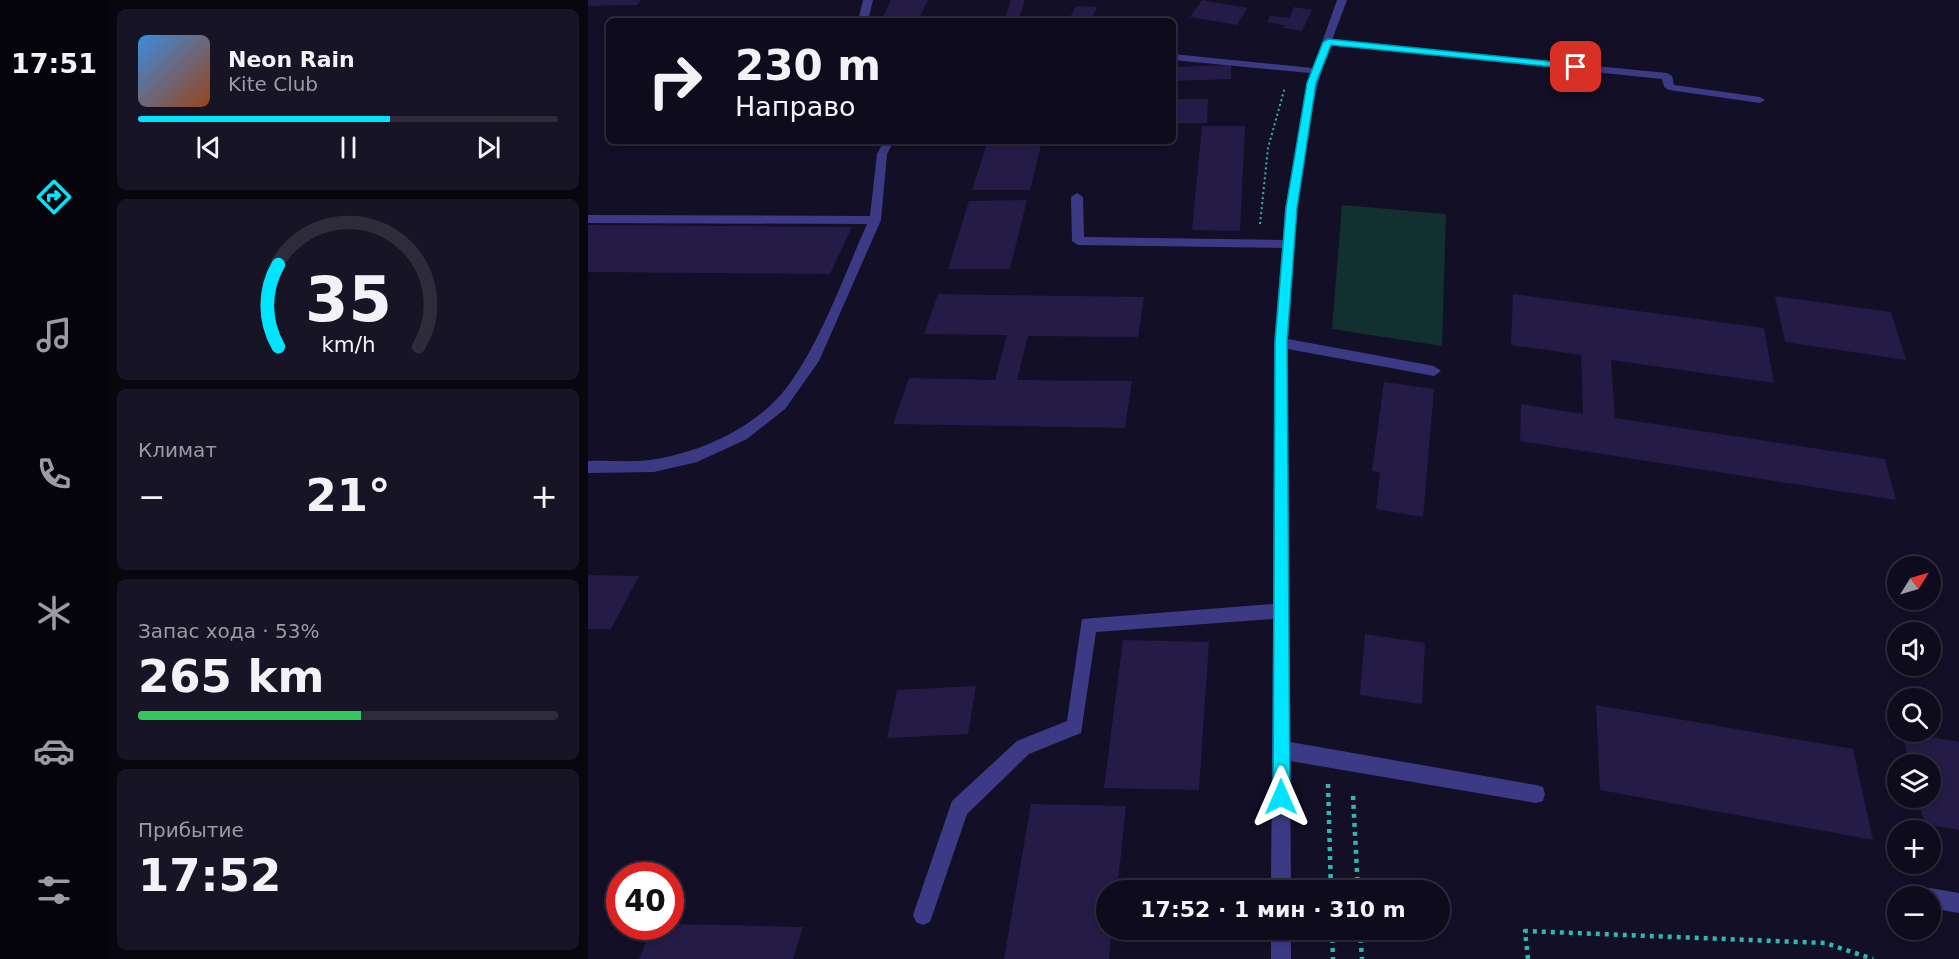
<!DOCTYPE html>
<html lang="ru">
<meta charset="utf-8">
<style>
body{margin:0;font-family:"DejaVu Sans",sans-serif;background:#171425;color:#f1f3f6;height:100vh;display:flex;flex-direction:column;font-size:22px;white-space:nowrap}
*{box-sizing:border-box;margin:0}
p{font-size:20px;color:#9b9ba3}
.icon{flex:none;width:33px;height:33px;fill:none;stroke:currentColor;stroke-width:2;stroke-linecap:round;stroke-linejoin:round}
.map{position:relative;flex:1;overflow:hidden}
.panel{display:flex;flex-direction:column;gap:9px;padding:9px;background:#08060f;width:480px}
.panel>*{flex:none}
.hud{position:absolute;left:18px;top:18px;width:570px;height:126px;border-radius:9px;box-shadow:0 3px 9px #0003,0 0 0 2px #2e2b3b;background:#0e0b1c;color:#f1f3f6;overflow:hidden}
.needle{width:39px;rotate:53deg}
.buttons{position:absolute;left:1299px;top:556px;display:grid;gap:12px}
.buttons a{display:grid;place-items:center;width:54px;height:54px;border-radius:50%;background:#0e0b1c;box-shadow:0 3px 9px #0003,0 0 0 2px #2e2b3b;font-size:30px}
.speed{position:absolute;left:18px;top:862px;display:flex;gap:12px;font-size:30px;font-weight:700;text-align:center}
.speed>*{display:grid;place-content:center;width:78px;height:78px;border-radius:50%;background:#0e0b1c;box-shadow:0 3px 9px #0003,0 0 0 2px #2e2b3b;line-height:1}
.speed .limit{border:9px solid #d22;background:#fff;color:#111}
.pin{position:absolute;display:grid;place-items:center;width:51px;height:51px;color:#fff;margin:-26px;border-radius:12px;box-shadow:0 3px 9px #0006}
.me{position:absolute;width:66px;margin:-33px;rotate:0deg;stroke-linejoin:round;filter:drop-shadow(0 0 4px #0008)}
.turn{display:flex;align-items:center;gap:21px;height:126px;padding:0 30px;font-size:27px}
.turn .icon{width:78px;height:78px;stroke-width:2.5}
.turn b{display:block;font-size:42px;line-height:51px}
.big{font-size:45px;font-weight:800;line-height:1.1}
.panel .card{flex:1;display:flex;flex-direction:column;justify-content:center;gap:9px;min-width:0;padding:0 21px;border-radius:9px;background:#171425}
.panel .dial{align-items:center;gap:0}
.dial svg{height:156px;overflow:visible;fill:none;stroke:#2e2b3b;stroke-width:7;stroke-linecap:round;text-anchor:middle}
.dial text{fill:#f1f3f6;stroke:none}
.song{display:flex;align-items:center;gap:18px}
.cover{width:72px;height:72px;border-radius:9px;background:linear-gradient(135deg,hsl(210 70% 55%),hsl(20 70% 35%))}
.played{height:6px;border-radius:3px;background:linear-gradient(90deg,#00e5ff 60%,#2e2b3b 60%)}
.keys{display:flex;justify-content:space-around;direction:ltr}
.heat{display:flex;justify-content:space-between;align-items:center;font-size:33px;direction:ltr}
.charge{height:9px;border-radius:4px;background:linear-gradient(90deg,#34c759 53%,#2e2b3b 0)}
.trip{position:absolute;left:508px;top:880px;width:354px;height:60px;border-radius:30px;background:#0e0b1c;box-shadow:0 3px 9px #0003,0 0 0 2px #2e2b3b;font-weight:800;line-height:60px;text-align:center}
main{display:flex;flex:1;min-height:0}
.dock{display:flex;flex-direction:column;width:108px;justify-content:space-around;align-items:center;background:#06040b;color:#9b9ba3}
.dock .icon{width:42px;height:42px}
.dock .current{color:#00e5ff}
.dock b{font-size:27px;color:#f1f3f6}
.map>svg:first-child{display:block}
.green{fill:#12302f}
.building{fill:#241b47}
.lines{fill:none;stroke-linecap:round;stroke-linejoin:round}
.path-far1{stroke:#2fb8b0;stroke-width:2;stroke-dasharray:2 3;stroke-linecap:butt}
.path{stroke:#2fb8b0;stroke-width:4.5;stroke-dasharray:4 5;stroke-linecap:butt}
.minor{fill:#3d3a85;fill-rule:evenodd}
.route{fill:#00e5ff;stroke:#0095a6;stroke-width:1.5}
</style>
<main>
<nav class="dock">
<b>17:51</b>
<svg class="icon current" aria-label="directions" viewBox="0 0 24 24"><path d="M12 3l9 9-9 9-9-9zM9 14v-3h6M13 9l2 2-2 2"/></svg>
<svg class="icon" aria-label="music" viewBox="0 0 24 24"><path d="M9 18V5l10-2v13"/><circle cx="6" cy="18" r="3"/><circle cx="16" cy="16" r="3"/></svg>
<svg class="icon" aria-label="phone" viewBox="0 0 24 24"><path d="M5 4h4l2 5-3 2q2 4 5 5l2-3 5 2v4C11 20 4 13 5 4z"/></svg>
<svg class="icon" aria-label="climate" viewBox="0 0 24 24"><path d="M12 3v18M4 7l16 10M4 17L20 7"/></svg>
<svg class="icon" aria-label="car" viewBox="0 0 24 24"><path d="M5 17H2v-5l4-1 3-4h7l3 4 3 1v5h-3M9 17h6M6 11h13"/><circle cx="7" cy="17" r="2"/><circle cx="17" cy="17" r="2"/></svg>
<svg class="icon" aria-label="filters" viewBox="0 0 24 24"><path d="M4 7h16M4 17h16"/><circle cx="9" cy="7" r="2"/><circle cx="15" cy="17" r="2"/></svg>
</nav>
<section class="panel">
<div class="card">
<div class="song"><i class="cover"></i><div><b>Neon Rain</b><p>Kite Club</p></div></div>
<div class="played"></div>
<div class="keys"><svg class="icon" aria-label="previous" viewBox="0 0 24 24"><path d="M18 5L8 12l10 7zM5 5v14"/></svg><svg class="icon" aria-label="pause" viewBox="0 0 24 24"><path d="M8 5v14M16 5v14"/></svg><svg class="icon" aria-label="next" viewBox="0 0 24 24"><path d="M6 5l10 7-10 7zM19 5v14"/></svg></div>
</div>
<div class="card dial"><svg viewBox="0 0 100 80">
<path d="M14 69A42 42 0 1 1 86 69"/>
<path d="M14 69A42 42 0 0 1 14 27" stroke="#00e5ff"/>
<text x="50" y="56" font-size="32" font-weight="700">35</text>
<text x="50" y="72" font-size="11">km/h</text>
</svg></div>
<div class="card"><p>Климат</p>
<div class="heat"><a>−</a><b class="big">21°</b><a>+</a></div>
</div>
<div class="card"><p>Запас хода · 53%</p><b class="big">265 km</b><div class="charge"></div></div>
<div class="card"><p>Прибытие</p><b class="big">17:52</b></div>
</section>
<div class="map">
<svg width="1371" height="959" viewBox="0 0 1371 959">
<rect width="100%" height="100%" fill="#130f26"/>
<!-- green -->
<path class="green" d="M754,205L858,214L854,346L744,329Z"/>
<!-- building -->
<g class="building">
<path d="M0,0H53L49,5L0,6Z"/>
<path d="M303,0H340L330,21H293Z"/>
<path d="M423,0H437L430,21H416Z"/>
<path d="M614,0L659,8L649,25L602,17Z"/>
<path d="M488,6L509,7L502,21H480Z"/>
<path d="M706,7L724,10L714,31L695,28L696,25L679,22L682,16L701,18Z"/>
<path d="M643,65V79L585,81V67Z"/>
<path d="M585,99H620L619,123H585Z"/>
<path d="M614,126H657L652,231L604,230Z"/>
<path d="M400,141H454L442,190H384Z"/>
<path d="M439,200L422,269H360L381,201Z"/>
<path d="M0,225L264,227L242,274L0,272Z"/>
<path d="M350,294L556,297L550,337L440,336L429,380L544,381L537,428L305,424L321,378L407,380L419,335L336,334Z"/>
<path d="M925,294L1176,328L1186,383L1023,360L1027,418L1297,459L1308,500L932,441L933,404L995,414L993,355L923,345Z"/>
<path d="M1187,296L1303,312L1318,360L1197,342Z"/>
<path d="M796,382L846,389L835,517L788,509L792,472L784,471Z"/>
<path d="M0,575L51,576L23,629H0Z"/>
<path d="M777,634L837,643L834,704L772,695Z"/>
<path d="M535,640L621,642L611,790L516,788Z"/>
<path d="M388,686L380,734L299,738L309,690Z"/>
<path d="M1008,705L1265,749L1285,840L1012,790Z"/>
<path d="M1314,732L1371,742V830L1337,824L1330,798H1342V765H1322Z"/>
<path d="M443,804L538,806L529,891H519V930H524L521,959H416Z"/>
<path d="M82,924L215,927L205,959H51L64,927H82Z"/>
</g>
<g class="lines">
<!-- path-far1 -->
<path class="path-far1" d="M672,224L680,148L697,87"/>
<!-- path -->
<g class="path">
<path d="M740,784L743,891"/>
<path d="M765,796L770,891"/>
<path d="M744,930L745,959"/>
<path d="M772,930L774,959"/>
<path d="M940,959L937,931L1237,943L1285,959"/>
</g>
<!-- minor -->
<g class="minor">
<path d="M275,0H285L280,21H270Z"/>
<path d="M749,0H759L744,40L1079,73L1084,76L1086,85L1172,97L1177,100L1172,103L1081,90L1076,87L1074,79L742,45C709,139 707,241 700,339L846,366L853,371L846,376L700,349L702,742L948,785L955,787L957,794L955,801L948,803L702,761L703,891H683L685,619L508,632L493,733L441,754L379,814L342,922L335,925L328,922L325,915L364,801L429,741L479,721L494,619L685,604L686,343L694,248L490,245L484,241L483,197L489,193L495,197L496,237L695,240L697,208L722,73L585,60V54L725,68Z"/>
<path d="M296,141H306L299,154L293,220L231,361L197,409L159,439L109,462L66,472L0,473V461C22,460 47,463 69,459C112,451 154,433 186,402C225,364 256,275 279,224L0,223V215L282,216L289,154Z"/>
<path d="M1342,888L1371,893V913L1342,908V897H1332L1335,891Z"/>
<rect x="683" y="930" width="20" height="29"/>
</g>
</g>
<!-- route -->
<path class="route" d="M740,39L988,64L993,67L988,69L743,45L728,83L709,208L699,342L702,797L699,803L693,806L687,803L685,797L687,342L698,208L719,83L735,42Z"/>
</svg>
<div class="buttons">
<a><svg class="needle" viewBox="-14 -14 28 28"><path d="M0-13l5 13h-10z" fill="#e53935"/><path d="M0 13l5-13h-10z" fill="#9b9ba3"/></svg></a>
<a><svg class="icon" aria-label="sound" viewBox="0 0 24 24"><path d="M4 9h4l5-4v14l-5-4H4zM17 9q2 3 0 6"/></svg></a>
<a><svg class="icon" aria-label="search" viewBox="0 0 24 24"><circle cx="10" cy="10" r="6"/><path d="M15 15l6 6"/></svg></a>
<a><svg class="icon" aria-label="layers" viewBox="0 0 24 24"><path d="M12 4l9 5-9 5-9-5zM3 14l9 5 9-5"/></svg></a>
<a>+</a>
<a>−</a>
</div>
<div class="speed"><div class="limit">40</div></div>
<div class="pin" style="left:988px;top:67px;background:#d93025"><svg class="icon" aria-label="arrive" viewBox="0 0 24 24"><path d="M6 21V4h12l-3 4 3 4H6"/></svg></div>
<svg class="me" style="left:693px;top:797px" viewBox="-20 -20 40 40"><path d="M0-17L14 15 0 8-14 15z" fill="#00e5ff" stroke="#fff" stroke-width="4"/></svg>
<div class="trip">17:52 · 1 мин · 310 m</div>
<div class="hud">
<div class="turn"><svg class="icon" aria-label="right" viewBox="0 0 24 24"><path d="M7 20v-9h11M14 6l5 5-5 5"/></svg><div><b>230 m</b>Направо</div></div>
</div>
</div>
</main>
